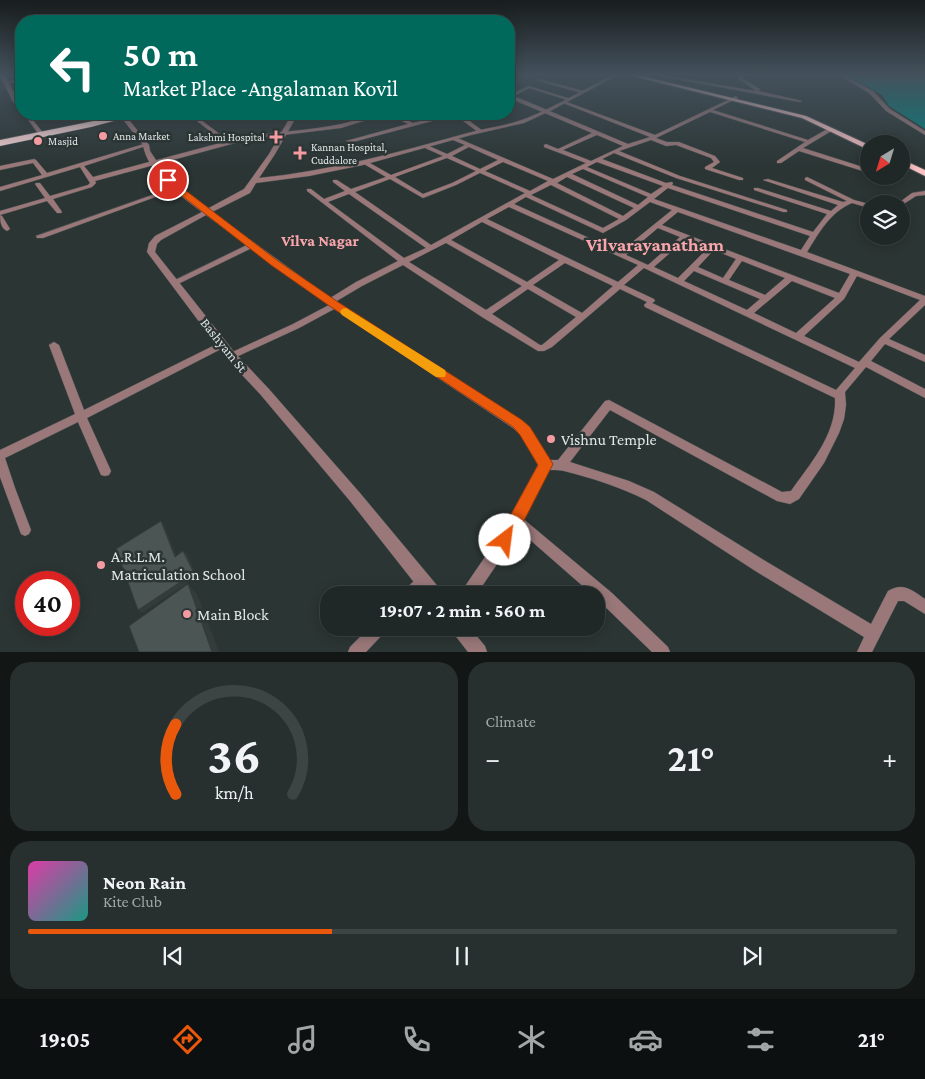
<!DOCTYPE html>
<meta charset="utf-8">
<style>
body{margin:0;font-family:"Crimson Pro",serif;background:#28302f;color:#f1f3f6;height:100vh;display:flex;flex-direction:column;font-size:19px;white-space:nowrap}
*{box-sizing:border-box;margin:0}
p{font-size:16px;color:#a2a6a7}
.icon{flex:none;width:28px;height:28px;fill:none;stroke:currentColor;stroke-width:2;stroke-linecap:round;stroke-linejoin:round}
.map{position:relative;height:652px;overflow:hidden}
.side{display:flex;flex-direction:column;gap:10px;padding:10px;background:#121615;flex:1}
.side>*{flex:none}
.top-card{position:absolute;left:15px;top:15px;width:500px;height:105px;border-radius:20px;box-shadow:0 2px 12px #0003,0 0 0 1px #3d4444;background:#00695c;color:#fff;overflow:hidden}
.needle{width:32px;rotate:218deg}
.buttons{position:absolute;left:860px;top:135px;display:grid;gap:10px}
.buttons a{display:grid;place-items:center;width:50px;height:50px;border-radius:50%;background:#202827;box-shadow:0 2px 12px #0003,0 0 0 1px #3d4444;font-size:25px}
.speed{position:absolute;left:15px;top:571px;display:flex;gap:10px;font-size:25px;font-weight:700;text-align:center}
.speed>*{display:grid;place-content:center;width:65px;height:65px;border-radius:50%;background:#202827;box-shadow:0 2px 12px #0003,0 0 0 1px #3d4444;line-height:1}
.speed .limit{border:8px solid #d22;background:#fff;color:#111}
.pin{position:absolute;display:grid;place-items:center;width:42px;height:42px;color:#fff;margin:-21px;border:2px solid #fff;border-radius:50%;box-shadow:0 1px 5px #0007}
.me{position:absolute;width:55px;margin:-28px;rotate:30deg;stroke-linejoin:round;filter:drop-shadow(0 0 4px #0008)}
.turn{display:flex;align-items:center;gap:18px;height:105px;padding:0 25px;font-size:22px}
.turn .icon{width:65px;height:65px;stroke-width:2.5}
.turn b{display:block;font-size:35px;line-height:42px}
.big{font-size:38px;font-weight:700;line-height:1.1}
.side .widget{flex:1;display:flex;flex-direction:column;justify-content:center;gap:8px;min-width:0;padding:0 18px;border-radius:20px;background:#28302f}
.side .dial{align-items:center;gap:0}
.dial svg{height:130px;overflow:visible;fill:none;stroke:#3d4444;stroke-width:7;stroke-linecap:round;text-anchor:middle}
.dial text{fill:#f1f3f6;stroke:none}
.song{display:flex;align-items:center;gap:15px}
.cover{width:60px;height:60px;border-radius:8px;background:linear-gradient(135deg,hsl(320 70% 55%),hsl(170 70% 35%))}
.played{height:5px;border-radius:2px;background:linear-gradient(90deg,#ea580c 35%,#3d4444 35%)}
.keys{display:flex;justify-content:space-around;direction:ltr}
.heat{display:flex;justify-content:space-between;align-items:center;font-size:28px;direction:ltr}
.side .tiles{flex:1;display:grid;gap:10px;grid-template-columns:1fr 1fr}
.widget:last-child{grid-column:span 2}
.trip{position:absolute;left:320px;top:586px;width:285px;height:50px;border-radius:20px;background:#202827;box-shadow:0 2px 12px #0003,0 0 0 1px #3d4444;font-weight:700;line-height:50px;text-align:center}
.tab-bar{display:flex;height:80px;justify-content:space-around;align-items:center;background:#0d1010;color:#a2a6a7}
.tab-bar .icon{width:35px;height:35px}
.tab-bar .active{color:#ea580c}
.tab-bar b{font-size:22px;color:#f1f3f6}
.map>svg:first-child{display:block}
.water{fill:#00827e}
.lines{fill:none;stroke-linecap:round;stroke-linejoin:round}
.minor-casing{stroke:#485251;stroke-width:1}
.tertiary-casing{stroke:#485251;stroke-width:1}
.primary-casing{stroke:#485251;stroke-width:2}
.trunk-casing{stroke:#485251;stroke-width:1}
.minor{fill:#9a787a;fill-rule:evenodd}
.tertiary{fill:#9a787a;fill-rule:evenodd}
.primary{fill:#f9c1c4;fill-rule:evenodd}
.trunk{fill:#fcd7d8;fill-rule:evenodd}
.shaded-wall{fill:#343c3b}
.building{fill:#4b5554;stroke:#343c3b}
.route{fill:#ea580c;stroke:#983908}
.slow{fill:#f59e0b}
.poi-dot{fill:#f49aa1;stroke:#2b3534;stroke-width:2}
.labels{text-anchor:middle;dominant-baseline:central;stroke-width:5;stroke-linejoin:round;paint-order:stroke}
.far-poi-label{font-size:11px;fill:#e2e8e7;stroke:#2b3534;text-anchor:start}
.street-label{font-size:14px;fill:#e2e8e7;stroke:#2b3534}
.quarter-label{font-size:16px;font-weight:bold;fill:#fba6ac;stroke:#2b3534}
.near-poi-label{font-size:16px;fill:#e2e8e7;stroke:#2b3534;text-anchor:start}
.district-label{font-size:19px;font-weight:bold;fill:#fba6ac;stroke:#2b3534}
</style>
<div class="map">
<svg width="925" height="652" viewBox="0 0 925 652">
<rect width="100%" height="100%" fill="#2b3534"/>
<!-- water -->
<path class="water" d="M847,75H925V129L889,106L882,95Z"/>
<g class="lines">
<defs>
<g id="minor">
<path d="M0,75H4L8,81L21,79V81L9,83C12,89 21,105 21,110H19L12,100Z"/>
<path d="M654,75H662L756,91L738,78L739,75H744L742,78L760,89L759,91L802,101L800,102Z"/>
<path d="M839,75H844L873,91L890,109L925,131V135L886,111L869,93Z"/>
<path d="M539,79L584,91V92L582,93L538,81Z"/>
<path d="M529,86L571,99L567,100L529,88L514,96L628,144L650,137L563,103L567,102L655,135L736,96L738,98L713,110L808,140L829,128H833V130L803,148L869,169V173L799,151L781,163H777V161L805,142L710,112L656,138L667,142H679L715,156L720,162L712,168L743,178V180H739L705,169V167L714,162L711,158L676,145L666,146L651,140L619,151L680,176L787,210V212H783L676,178L614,153L602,159L666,183L672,182L673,183L672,185L813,232L827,214L754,190V188H758L831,211L838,205L763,180L768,179L843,202L847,201L805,180V178L807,177L854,200L869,204V208L852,203C830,212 819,233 807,252L925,296V305L889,339L925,355V362L885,344L871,361L925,389V398L866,367L845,392L846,405L844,419L839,433L824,463L799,499L790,504L777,501L610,410L570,462L629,481L654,492L767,562L871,624L888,591C903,582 912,590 925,599V614L904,601H898L872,652H857L864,637L757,572L646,500C620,487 592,478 564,471C557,469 549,471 541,469L539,465L541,461L545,460H558L605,401L609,400L782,492L791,491C810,464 837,434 835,398L645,307L644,305L647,302L620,289L552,347L544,351H538L482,317L403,265L362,286L335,302L339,305L338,307L299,328L234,358H228L226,356L228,354L293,324L329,305L326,302L327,300L356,282L398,261L307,191V189H311L324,199L345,191L333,182V180H337L351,189L386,177L364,164V162H368L391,175L443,156L425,148V146H429L447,154L465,145L453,140L452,139L455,137L553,179L586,163L544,147V145L546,144L558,149L592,133L509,98V95ZM597,135L623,146L591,161L563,150ZM469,147L498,160L480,169L452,156ZM447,158L476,171L452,183L423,194L395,177ZM503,162L548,181L530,191L485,171ZM597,162L663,186L651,194L587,167ZM583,169L648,197L638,205L572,174ZM480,173L525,193L431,245L355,192L390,179L423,198L456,185ZM567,177L634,208L623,216L557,183ZM551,185L619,219L603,228L531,195ZM668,188L810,236L801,250L654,199ZM349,194L426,248L404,258L328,202ZM526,197L603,233L626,220L650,202L672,210L620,252L514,204ZM509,207L638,265L618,282L487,219ZM678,212L850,274L839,293L662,225ZM482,222L559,260L527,282L451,240ZM658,228L680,237L648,265L626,255ZM686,239L708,248L678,278L654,267ZM446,243L522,286L486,310L409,262ZM714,250L736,259L723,278L698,267ZM742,261L785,278L765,295L729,280ZM565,263L613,286L582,313L533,285ZM644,268L855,368L836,390L652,303L655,301L654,299L624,285ZM694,271L760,299L747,310L684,281ZM857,276L920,300L880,338L859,362L804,336L844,299ZM792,281L835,298L796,333L754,313ZM528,289L576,317L542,345H540L492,314Z"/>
<path d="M24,114H28L44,134V136H40Z"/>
<path d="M188,114H193L229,141C266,131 304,132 341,124C356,121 371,113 386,114L341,128L250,139L95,181L96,183L92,187L53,199L62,212L61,213H57L47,201L0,215L2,216L10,229L7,231C0,228 0,219 0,211L45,198L35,184L36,183H40L50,196L88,185L90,183L80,167L0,191V187L42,175L33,163L0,170V166L34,159L36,160L47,173L144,144L149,145L84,166L93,177L224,142Z"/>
<path d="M388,114H393L413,123L449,114H460L483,131L478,132L455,115L349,143L346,141L408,124Z"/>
<path d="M175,187L180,188L43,238H37L36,236Z"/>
<path d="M925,191V195L916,196L902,205L901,204H897L912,193Z"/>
<path d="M249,244H255L256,246L178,284H172L171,282Z"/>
<path d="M54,342L59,345L84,410L219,343L222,342L227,345L225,347L87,418L111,471L109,475L105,476L101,475L78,422L5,458L15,488L31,530L29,534L25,536L21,534L0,477V450L75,414L49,345Z"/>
<path d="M517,515L521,517L612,593L668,647L670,652H652L596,598V595H593L513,525L511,521L513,517Z"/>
<path d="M423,575L428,577L430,582L428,587L420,595H403C406,587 415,579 423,575Z"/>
<path d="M369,628H386L384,633L366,652H348L350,647Z"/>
</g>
<g id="tertiary">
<path d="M613,75H618L550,111L524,123L471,135L363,165L309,176L256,183L250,193L212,212L333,300L521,420L529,427L551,465L510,545L476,595H459L500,535L538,465L521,435L513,428L327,304L206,215L161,240L157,244L155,252L235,353L268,388L360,493L440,589L442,595H424L350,501L260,394L227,359L147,252L149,243L155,236L202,212C182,197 147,172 143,145L121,117L126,116L149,145L150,151L162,169L182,189L207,209L244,189L269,154L292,114H298L275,154L259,178C329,171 396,153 464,134C485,128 507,126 527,118C557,106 584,89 613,75Z"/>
<path d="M452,628H470L485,646L487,652H468L454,634Z"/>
</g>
<g id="primary">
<path d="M628,75H638L806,116L869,145V150L802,118Z"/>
<path d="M901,159L925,170V176L901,164Z"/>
</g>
<path id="trunk" d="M128,114H140L91,127L0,146V140Z"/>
</defs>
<!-- minor casing -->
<use href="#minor" class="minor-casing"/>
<!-- tertiary casing -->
<use href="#tertiary" class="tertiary-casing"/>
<!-- primary casing -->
<use href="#primary" class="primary-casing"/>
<!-- trunk casing -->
<use href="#trunk" class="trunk-casing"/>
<!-- minor -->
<use href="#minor" class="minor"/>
<!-- tertiary -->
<use href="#tertiary" class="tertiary"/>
<!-- primary -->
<use href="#primary" class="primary"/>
<!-- trunk -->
<use href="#trunk" class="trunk"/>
</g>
<!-- shaded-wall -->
<g class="shaded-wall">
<path d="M161,521L164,525L178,560L175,557Z"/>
<path d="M183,551L187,554L197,577L142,613L138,610Z"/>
<path d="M188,584L197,594L219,652H212Z"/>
</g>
<!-- building -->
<g class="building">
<path d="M161,521L175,557L183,551L194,573L138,610L116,549Z"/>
<path d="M188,584L212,652H139L129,626Z"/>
</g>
<!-- sky -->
<linearGradient id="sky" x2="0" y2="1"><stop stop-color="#181d1d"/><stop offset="0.45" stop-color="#44515c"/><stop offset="1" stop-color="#44515c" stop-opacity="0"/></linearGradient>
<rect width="925" height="166" fill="url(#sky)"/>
<!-- route -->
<path class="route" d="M168,177L278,261L338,302L522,420L530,427L553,464L511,546L505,549L500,546L497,540L538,465L520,435L513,427L331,307L271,265L177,192L164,180Z"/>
<!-- slow -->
<path class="slow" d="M346,308L445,370L446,373L445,377H436L342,315L340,312L342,309Z"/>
<!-- markers -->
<g class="poi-dot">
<circle cx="103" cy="136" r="5"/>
<path d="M273.5 129.5h5v5h5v5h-5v5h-5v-5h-5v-5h5z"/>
<circle cx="38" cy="141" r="5"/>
<path d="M297.5 145.5h5v5h5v5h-5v5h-5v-5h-5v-5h5z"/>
<circle cx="551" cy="439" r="5"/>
<circle cx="101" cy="565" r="5"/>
<circle cx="187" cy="614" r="5"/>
</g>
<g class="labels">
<!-- far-poi labels -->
<g class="far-poi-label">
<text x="113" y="136">Anna Market</text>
<text x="265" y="137" text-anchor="end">Lakshmi Hospital</text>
<text x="48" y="141">Masjid</text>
<text x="311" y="147">Kannan Hospital,<tspan x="311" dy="13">Cuddalore</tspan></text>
</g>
<!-- street labels -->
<g class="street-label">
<text transform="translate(224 345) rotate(51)">Bashyam St</text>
</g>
<!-- quarter labels -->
<g class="quarter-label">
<text x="320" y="240">Vilva Nagar</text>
</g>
<!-- near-poi labels -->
<g class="near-poi-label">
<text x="561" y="439">Vishnu Temple</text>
<text x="111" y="556">A.R.L.M.<tspan x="111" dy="18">Matriculation School</tspan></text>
<text x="197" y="614">Main Block</text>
</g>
<!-- district labels -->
<g class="district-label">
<text x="655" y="244">Vilvarayanatham</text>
</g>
</g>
</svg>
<div class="buttons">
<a><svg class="needle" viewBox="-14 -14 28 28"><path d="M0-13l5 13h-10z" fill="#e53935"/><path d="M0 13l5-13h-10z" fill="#a2a6a7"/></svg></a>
<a><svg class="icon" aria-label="layers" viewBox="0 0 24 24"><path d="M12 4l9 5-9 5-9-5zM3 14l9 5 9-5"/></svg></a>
</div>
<div class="speed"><div class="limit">40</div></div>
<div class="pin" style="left:168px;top:180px;background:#d93025"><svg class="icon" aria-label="arrive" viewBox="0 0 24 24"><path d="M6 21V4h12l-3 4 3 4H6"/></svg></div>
<svg class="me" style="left:505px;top:540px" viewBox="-20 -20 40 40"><circle r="19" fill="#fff"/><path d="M0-13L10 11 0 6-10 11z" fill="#ea580c"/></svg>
<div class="trip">19:07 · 2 min · 560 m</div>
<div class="top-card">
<div class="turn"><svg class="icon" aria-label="left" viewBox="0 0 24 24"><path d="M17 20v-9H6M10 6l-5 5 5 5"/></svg><div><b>50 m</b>Market Place -Angalaman Kovil</div></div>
</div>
</div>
<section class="side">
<div class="tiles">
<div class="widget dial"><svg viewBox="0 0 100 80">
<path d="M14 69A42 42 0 1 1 86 69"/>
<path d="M14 69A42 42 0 0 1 14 26" stroke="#ea580c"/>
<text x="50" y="56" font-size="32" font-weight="700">36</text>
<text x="50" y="72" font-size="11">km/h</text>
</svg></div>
<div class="widget"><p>Climate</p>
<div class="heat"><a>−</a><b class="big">21°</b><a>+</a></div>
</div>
<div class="widget">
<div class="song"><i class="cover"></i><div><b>Neon Rain</b><p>Kite Club</p></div></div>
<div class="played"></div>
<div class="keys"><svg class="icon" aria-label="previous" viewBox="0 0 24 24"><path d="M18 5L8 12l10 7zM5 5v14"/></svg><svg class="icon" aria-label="pause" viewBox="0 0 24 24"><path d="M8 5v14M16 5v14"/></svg><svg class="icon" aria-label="next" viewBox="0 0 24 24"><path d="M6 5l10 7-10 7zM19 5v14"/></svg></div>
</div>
</div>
</section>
<nav class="tab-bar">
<b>19:05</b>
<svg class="icon active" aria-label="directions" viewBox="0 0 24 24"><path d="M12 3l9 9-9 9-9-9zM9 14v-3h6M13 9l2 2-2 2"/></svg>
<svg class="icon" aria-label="music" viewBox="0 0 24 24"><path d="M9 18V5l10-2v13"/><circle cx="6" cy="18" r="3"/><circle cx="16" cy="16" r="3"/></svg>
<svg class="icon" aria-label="phone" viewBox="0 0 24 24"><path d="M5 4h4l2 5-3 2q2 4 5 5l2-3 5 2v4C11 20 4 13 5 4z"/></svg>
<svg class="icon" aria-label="climate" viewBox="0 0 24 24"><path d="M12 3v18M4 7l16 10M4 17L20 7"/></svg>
<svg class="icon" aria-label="car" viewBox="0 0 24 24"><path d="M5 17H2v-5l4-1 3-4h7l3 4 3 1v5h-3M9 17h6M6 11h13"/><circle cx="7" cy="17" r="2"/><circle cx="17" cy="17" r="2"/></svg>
<svg class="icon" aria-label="filters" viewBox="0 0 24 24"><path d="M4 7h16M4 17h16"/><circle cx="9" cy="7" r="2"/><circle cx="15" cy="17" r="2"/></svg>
<b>21°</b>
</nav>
